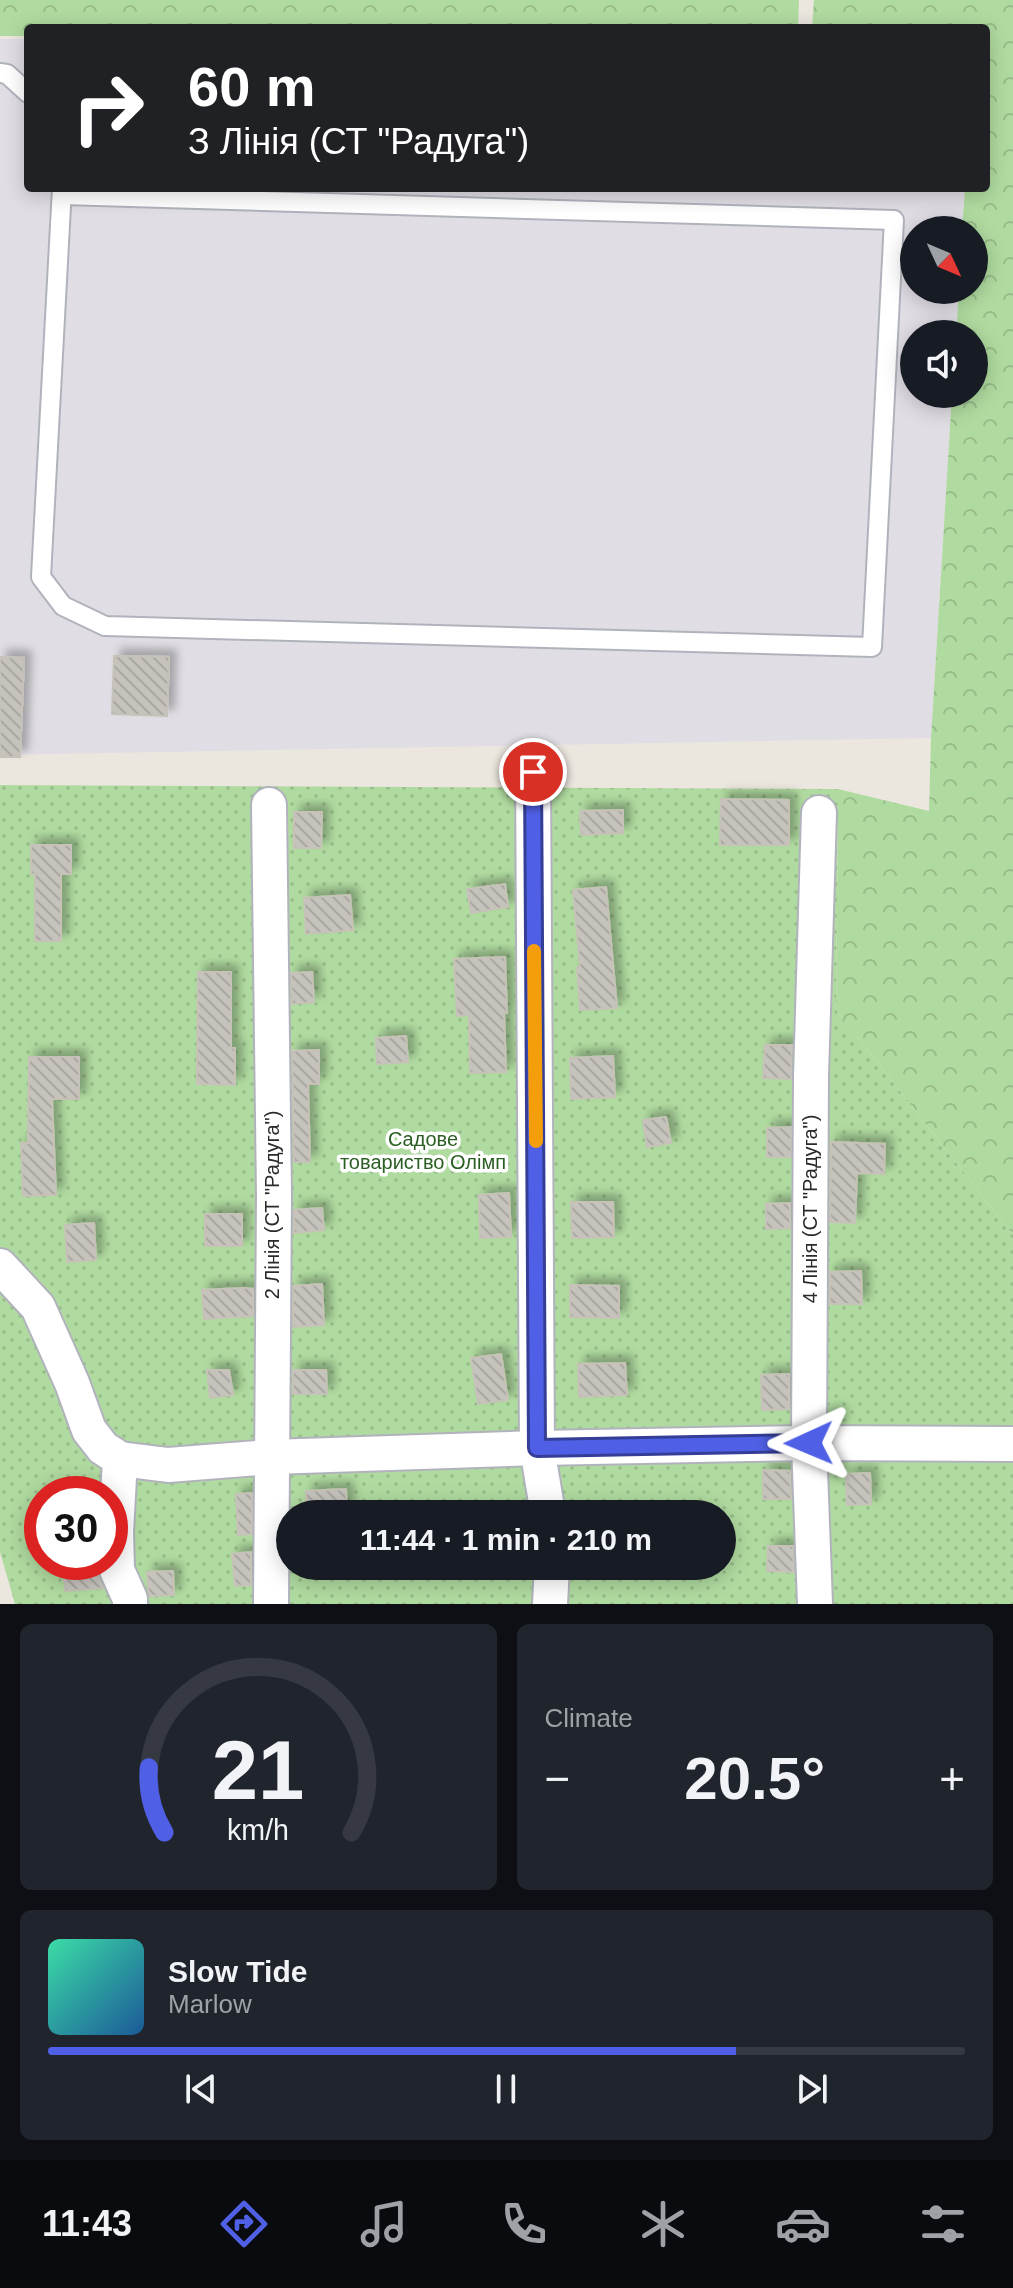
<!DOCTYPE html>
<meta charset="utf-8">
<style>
body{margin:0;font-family:Helvetica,sans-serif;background:#20242c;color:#f1f3f6;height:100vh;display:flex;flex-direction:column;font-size:30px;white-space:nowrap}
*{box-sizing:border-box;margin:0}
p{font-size:26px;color:#9ea1a6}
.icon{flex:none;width:44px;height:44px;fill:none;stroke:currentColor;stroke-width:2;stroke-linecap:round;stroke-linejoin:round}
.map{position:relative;height:1604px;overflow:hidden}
.details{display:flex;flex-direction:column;gap:20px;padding:20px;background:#0d0f14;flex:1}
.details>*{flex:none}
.guide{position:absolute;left:24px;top:24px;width:966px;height:168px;border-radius:8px;box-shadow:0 4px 20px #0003;background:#202124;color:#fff;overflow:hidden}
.needle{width:52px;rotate:134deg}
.tools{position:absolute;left:900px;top:216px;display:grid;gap:16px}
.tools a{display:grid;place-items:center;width:88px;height:88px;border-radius:50%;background:#171b24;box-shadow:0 4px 20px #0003;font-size:40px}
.speed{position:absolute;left:24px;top:1476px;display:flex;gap:16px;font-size:40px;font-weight:700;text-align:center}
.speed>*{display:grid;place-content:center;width:104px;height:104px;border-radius:50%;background:#171b24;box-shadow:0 4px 20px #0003;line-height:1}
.speed .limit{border:12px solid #d22;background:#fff;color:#111}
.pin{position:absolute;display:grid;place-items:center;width:68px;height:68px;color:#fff;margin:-34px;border:4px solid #fff;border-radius:50%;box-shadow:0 2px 8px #0007}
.me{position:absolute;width:88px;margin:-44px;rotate:269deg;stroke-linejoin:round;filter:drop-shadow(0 0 6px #0008)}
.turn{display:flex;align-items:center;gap:28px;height:168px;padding:0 32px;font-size:36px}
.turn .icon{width:104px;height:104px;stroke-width:2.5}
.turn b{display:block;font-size:56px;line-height:68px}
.big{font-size:60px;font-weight:600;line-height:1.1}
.details .tile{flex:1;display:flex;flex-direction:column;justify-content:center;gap:12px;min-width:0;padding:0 28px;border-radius:12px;background:#20242c}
.details .dial{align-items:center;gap:0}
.dial svg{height:208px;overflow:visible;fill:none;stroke:#363941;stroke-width:7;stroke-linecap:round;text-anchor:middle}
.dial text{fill:#f1f3f6;stroke:none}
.song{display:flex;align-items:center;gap:24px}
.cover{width:96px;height:96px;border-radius:12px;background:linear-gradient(135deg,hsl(160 70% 55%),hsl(210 70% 35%))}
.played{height:8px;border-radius:4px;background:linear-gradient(90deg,#5060e6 75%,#363941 75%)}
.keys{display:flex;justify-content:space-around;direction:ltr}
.heat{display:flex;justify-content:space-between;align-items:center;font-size:44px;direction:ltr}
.details .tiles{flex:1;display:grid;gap:20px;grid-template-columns:1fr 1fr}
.tile:last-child{grid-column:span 2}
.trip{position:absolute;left:276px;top:1500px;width:460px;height:80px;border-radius:40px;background:#171b24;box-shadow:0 4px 20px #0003;font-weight:600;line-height:80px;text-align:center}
.dock{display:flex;height:128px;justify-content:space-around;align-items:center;background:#090b0e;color:#9ea1a6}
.dock .icon{width:56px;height:56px}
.dock .selected{color:#5060e6}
.dock b{font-size:36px;color:#f1f3f6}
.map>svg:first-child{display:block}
.industrial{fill:#e0dee4}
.forest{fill:url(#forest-crowns)}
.garden{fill:url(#garden-dots);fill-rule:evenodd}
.building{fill:url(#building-back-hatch);stroke:#c6c2b8;stroke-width:2;filter:url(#shadow)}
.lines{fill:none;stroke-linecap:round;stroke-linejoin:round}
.service-casing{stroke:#b1b3bc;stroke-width:22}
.minor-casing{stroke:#b1b3bc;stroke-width:38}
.service{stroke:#fff;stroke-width:18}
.minor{stroke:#fff;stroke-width:34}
.route-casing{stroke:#343e96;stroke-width:20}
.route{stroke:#5060e6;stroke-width:14}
.slow{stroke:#f59e0b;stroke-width:14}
.labels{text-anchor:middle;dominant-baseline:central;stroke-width:7;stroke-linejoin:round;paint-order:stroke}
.park-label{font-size:20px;fill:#2a5f22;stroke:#fff}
.street-label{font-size:20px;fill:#2a2a2a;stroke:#fff}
</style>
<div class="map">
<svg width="1013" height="1604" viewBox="0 0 1013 1604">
<defs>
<pattern id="forest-crowns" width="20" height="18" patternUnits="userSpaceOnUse" patternTransform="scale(2)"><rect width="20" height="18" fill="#b0dba0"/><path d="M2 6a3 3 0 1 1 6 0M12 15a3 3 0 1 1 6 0" fill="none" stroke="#98bc8a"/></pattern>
<pattern id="garden-dots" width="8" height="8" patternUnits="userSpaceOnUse" patternTransform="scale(2)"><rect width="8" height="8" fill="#b0dba0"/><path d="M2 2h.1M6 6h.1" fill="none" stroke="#98bc8a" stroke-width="1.8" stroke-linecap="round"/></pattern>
<pattern id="building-back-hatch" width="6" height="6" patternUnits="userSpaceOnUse" patternTransform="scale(2)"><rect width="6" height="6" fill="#c6c3bd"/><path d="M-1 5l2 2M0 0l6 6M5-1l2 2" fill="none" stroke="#aaa8a3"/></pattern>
<filter id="shadow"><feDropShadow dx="7" dy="-7" stdDeviation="4" flood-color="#0004"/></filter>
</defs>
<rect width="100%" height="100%" fill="#ebe6de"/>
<!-- industrial -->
<path class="industrial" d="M0,39H28V188H965L962,230H914V290H959L956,334H914V394H952L931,738L0,755Z"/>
<!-- forest -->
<g class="forest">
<path d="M0,0H799L798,28H28V36H0Z"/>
<path d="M814,0H1013V1235L836,1010L838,789L929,811L931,738L952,394H974V334H956L959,290H974V230H962L965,188H986V28H812Z"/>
</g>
<!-- garden -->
<path class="garden" d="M0,785L838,789L836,1010L1013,1235V1604H15L0,1552ZM42,1494H110V1562H42ZM290,1514H722V1566H290Z"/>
<!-- building -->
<g class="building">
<path d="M114,656L169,657L167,716L112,714Z"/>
<path d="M0,657L24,658L20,757H0Z"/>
<path d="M721,799L789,800V845H720Z"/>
<path d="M623,810V833L581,835L580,811Z"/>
<path d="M294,812H322L321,848H294Z"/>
<path d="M31,845H71V874H61V941H35V874H31Z"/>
<path d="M505,884L508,907L471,913L467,889Z"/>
<path d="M606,887L617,1008L580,1010L577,968L580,967L573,890Z"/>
<path d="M350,895L353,930L306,934L304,898Z"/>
<path d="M505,957L507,1013H504L506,1072L470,1073L469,1015L457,1016L454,959Z"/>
<path d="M198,972H231V1048H235V1085L197,1084Z"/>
<path d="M312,972L314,1002L292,1004L291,973Z"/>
<path d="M406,1036L408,1062L377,1064L376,1038Z"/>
<path d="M765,1045H792L791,1079L763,1078Z"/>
<path d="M319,1050V1084H308L310,1162H294L292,1051Z"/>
<path d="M613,1056L615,1097L571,1099L570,1058Z"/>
<path d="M29,1057H79V1099H52L56,1195L23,1196L21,1143H28Z"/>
<path d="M666,1117L671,1143L647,1147L643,1120Z"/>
<path d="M791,1127V1157H767V1128Z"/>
<path d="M831,1142L885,1144L884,1174L857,1173L855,1223L830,1222Z"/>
<path d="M509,1193L511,1237L480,1238L479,1195Z"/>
<path d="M571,1202H613L614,1237L572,1238Z"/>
<path d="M790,1203V1228L766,1229V1204Z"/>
<path d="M322,1208L324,1230L294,1233V1210Z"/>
<rect x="205" y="1214" width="37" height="32"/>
<path d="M94,1223L96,1260L67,1262L65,1225Z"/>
<path d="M861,1271L862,1304H830V1272Z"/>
<path d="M322,1284L324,1325L293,1327V1286Z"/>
<path d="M570,1285L619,1286V1318L570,1317Z"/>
<path d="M244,1288L253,1289V1316L204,1319L202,1290Z"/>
<path d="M501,1354L508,1400L478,1404L471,1358Z"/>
<path d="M625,1363L627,1395L579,1397L578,1364Z"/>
<path d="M207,1370H229L233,1395L210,1398Z"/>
<path d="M293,1370H326L327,1394H293Z"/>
<path d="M789,1374V1409L762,1410L761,1375Z"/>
<path d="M763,1470L790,1471L791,1499H763Z"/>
<path d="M870,1473L871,1504L847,1505L846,1474Z"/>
<path d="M346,1489L347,1514H307L306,1491Z"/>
<path d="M252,1493V1534L238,1535L236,1494Z"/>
<path d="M768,1546H793L794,1572L767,1571Z"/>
<path d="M251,1552V1585L235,1586L232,1554Z"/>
<path d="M83,1562H97L99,1578L103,1588L65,1591L63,1563Z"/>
<path d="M173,1571L174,1595L149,1596L147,1572Z"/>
</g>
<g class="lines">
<defs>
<g id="service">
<path d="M0,73L7,74L28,93"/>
<path d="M62,188L41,577L63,606L105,626L872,647L894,220L63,195"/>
</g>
<g id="minor">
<path d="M533,772L537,1448L548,1514"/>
<path d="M269,805L274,1196L271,1604"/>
<path d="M0,1266L38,1307L72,1383L89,1430L103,1448L120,1459L116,1532L117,1570L130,1599V1604"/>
<path d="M120,1459L168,1465L271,1457L537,1448L809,1443L1013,1444"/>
<path d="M550,1604L552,1566"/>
<path d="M815,1604L809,1443L811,1076L819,813"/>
</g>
</defs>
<!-- service casing -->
<use href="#service" class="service-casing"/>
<!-- minor casing -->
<use href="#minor" class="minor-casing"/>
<!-- service -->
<use href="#service" class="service"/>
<!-- minor -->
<use href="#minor" class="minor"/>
</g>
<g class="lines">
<defs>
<path id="route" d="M533,772L537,1448L809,1443"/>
</defs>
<!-- route casing -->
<use href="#route" class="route-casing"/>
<!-- route -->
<use href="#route" class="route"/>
<!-- slow -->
<path class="slow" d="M534,951L536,1141"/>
</g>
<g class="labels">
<!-- park labels -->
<g class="park-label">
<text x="423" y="1139">Садове<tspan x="423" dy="23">товариство Олімп</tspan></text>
</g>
<!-- street labels -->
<g class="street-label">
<text transform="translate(272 1205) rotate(-90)">2 Лінія (СТ "Радуга")</text>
<text transform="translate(810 1209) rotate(-90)">4 Лінія (СТ "Радуга")</text>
</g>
</g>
</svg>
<div class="tools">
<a><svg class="needle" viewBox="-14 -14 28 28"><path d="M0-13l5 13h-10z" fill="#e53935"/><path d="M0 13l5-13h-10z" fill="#9ea1a6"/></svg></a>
<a><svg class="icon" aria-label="sound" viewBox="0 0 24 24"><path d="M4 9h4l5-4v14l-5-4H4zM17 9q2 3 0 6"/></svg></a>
</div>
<div class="speed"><div class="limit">30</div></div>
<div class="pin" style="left:533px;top:772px;background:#d93025"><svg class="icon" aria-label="arrive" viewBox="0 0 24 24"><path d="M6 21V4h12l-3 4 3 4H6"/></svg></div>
<svg class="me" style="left:809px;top:1443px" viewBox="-20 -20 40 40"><path d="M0-17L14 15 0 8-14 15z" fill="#5060e6" stroke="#fff" stroke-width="4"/></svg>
<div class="trip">11:44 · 1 min · 210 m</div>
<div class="guide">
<div class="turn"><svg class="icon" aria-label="right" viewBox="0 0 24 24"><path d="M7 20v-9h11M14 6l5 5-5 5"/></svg><div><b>60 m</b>З Лінія (СТ &quot;Радуга&quot;)</div></div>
</div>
</div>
<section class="details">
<div class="tiles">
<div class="tile dial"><svg viewBox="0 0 100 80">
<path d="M14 69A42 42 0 1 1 86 69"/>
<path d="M14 69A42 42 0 0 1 8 44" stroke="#5060e6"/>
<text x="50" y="56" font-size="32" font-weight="700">21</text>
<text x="50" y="72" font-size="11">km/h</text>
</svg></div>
<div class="tile"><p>Climate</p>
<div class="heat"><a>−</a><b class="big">20.5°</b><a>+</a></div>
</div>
<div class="tile">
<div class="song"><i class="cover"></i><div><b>Slow Tide</b><p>Marlow</p></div></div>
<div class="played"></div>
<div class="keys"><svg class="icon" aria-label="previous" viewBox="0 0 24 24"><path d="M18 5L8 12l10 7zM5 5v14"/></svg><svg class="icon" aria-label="pause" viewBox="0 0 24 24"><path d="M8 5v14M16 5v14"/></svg><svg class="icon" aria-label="next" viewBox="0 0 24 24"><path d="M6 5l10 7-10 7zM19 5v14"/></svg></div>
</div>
</div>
</section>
<nav class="dock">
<b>11:43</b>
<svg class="icon selected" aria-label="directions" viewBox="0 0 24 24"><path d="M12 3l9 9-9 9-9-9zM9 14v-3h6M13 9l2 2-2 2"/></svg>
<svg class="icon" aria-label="music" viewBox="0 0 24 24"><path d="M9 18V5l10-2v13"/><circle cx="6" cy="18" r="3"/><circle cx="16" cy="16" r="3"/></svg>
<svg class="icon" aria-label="phone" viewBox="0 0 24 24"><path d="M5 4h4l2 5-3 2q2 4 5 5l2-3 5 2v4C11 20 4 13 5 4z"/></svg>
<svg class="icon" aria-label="climate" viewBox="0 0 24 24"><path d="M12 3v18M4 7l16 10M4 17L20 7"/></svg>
<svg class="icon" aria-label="car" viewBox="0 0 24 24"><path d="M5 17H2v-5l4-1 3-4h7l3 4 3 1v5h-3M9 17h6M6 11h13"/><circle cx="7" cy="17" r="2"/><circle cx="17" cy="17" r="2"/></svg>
<svg class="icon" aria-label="filters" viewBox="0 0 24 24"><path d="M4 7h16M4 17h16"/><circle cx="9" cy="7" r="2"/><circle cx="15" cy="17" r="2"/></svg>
</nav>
